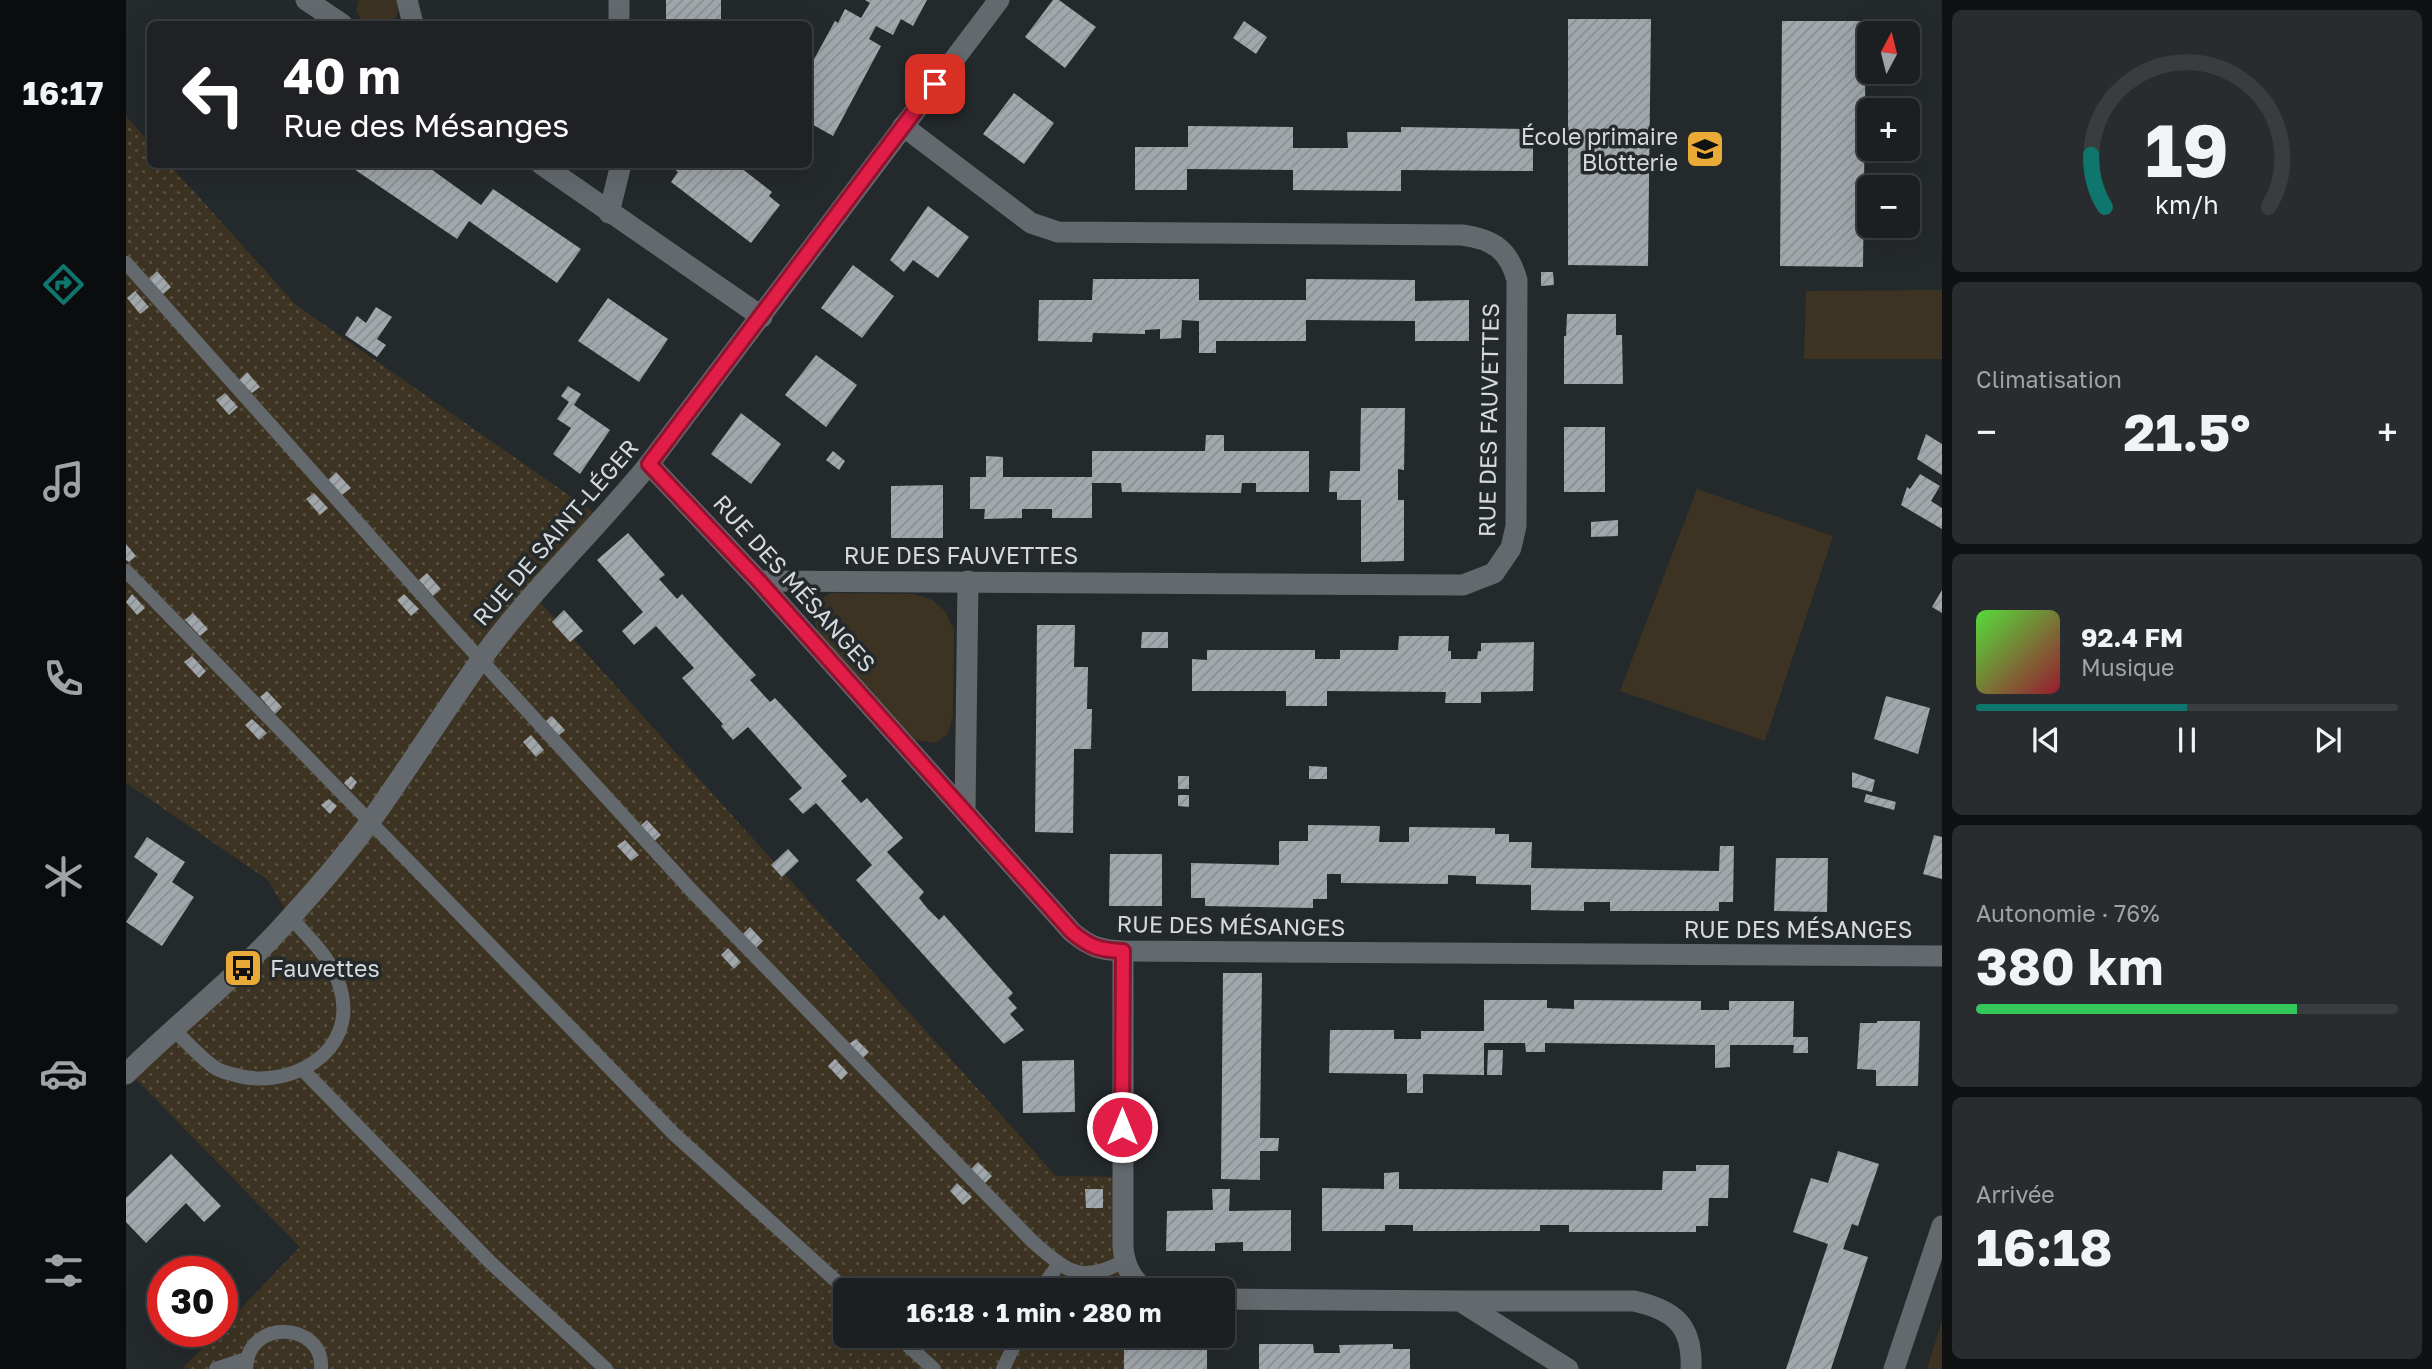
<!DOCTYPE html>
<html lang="fr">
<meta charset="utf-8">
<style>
body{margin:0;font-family:"Golos Text",sans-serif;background:#282c2e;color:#f1f3f6;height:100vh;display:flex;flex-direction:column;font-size:26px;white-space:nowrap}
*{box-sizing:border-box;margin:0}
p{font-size:23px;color:#a0a2a5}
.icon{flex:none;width:38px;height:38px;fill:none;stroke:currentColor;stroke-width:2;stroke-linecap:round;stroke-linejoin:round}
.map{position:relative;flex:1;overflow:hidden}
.side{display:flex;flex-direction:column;gap:10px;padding:10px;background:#0f1112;width:490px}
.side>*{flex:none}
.guide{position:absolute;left:21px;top:21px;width:665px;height:147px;border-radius:10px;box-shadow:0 7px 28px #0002,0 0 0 2px #393d3f;background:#202124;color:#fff;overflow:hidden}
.needle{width:46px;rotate:7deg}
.controls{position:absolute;left:1731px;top:21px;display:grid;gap:14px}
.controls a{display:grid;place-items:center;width:63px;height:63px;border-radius:10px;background:#1b1f21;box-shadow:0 7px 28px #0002,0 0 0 2px #393d3f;font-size:35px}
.speed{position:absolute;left:21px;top:1256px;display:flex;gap:14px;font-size:35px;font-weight:700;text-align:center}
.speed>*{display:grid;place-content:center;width:91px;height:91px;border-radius:50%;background:#1b1f21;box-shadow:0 7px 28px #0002,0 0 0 2px #393d3f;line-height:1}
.speed .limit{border:10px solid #d22;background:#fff;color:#111}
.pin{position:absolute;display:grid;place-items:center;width:60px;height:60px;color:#fff;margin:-30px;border-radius:14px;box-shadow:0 4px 10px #0006}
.me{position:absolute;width:77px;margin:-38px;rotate:0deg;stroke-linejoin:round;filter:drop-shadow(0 0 5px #0008)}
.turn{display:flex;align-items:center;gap:24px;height:147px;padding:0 21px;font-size:32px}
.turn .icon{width:91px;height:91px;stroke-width:2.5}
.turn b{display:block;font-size:49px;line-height:60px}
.big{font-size:52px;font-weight:700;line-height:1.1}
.side .card{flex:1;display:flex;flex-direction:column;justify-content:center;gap:10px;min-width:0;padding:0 24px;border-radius:10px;background:#282c2e}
.side .dial{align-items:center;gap:0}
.dial svg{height:182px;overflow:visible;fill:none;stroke:#393d3f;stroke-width:7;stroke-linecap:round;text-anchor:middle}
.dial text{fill:#f1f3f6;stroke:none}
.song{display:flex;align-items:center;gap:21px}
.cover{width:84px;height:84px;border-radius:10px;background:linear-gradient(135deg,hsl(110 70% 55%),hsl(350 70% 35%))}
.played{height:7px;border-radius:4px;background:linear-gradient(90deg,#0f766e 50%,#393d3f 50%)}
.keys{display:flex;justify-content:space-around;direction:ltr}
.heat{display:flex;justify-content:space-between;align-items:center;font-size:38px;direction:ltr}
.charge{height:10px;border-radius:5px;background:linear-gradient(90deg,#34c759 76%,#393d3f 0)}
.trip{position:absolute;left:707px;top:1278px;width:402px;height:70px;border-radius:10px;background:#1b1f21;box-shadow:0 7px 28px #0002,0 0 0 2px #393d3f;font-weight:700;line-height:70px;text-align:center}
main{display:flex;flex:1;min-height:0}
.tabs{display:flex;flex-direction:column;width:126px;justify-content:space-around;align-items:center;background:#0b0c0d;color:#a0a2a5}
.tabs .icon{width:49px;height:49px}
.tabs .active{color:#0f766e}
.tabs b{font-size:32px;color:#f1f3f6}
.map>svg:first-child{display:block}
.grass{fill:#3d3322}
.garden{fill:url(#garden-dots)}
.building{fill:url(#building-hatch)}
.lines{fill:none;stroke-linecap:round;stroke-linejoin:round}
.lane{stroke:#63696d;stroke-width:14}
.street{stroke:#63696d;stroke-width:21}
.route-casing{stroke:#92132f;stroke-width:18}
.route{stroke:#e11d48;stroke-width:12}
.labels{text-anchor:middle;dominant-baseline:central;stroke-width:7;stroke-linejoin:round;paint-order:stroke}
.poi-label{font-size:23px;fill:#d6d9db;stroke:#24292c;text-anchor:end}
.street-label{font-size:23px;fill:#d6d9db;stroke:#24292c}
</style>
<main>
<nav class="tabs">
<b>16:17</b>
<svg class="icon active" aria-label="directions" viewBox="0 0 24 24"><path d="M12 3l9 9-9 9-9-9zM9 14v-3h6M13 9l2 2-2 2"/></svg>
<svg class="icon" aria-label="music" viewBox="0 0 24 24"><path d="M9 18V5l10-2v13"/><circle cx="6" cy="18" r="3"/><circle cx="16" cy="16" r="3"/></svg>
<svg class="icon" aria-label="phone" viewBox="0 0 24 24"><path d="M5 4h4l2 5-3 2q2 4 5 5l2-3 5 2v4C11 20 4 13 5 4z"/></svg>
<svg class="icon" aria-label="climate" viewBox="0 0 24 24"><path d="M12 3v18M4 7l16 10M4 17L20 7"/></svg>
<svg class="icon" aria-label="car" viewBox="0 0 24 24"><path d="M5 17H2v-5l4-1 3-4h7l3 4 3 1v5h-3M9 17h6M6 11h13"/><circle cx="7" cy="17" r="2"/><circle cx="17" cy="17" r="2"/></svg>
<svg class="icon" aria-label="filters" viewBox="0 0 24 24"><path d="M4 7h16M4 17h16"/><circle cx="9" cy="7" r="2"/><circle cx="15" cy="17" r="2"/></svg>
</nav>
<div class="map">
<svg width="1816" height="1369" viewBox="0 0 1816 1369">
<defs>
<pattern id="garden-dots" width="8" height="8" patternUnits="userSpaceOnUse" patternTransform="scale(1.75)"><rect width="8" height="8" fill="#3d3322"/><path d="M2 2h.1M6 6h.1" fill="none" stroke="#585042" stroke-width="1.8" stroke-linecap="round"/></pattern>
<pattern id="building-hatch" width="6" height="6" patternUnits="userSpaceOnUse" patternTransform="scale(1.75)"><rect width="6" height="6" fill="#a1a7ab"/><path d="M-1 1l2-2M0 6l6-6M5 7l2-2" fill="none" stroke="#898e91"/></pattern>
</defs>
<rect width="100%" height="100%" fill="#24292c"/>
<!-- grass -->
<g class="grass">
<path d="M233,0H270C274,9 272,17 265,24H238L230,10Z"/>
<path d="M1816,290V359H1678L1680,291Z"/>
<path d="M1571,489L1707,536L1639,741L1494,691Z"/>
<path d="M705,593L787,594L805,599L819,611L828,629L827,716L822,734L809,743L789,740L693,634C684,617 687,603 705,593Z"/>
<path d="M1816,1320V1369H1801Z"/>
</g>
<!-- garden -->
<path class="garden" d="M0,116L24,143V164L44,165L170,305L477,519L408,595L930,1176L996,1177L1005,1290H719V1335H1002L1001,1369H56L92,1332H96V1328L174,1247L2,1071L164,918L142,880L0,783Z"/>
<!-- building -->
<g class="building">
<rect x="540" y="0" width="55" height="24"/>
<path d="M739,0H801L787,26L775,19L767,35L750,26L743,39L755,46L707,136L682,122V70L709,21L712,23L719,9L735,18L744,3Z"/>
<path d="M927,0H933L970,27L939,68L899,37Z"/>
<path d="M1442,19H1525L1522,266L1442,265Z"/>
<path d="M1118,21L1141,37L1130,54L1107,38Z"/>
<path d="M1656,21H1740L1737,267L1654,266Z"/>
<path d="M888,93L928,123L898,164L857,134Z"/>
<path d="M1062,126L1167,127V148H1222L1221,132H1275V127L1407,129V171L1275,170V191L1167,190V170L1061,169V190H1009V147H1062Z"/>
<path d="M227,164H298L355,205L367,189L455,249L431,283L343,221L331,239L225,167Z"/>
<path d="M542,164H610L646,192L643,196L654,205L625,243L545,182L552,172Z"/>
<path d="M802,206L843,237L812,278L787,260L778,272L764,260Z"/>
<path d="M727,265L768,296L736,338L695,308Z"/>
<path d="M31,271L45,287L37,294L23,279Z"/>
<path d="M1415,272H1427L1428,285L1415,286Z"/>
<path d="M967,279H1073V300H1180V279L1289,280V301L1343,300V341H1289V321L1180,320V341H1090V353H1073V321L1056,320L1055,338L1034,339V329L1019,330V334L967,333L966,342L912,341L913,300H966Z"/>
<path d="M9,291L23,307L14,314L1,298Z"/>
<path d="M482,298L542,339L513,382L452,341Z"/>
<path d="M250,307L266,317L251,339L260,345L251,357L219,335L231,316L240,323Z"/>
<path d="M1441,314H1490V335H1496L1497,384H1438V336H1440Z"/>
<path d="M690,355L731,385L700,427L659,395Z"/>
<path d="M121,372L134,387L126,393L113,380Z"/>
<path d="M442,386L455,394L448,405L484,430L454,474L427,454L445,428L431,419L443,402L435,396Z"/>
<path d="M99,393L112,407L103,415L90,400Z"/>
<path d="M1235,408H1279L1278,470L1272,469V500H1278V561L1235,562V500H1211V492H1203L1204,471H1234Z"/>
<path d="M615,413L655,444L625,484L585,454Z"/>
<rect x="1438" y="427" width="41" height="65"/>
<path d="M1800,434L1816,444V475L1791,459Z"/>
<path d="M1080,435H1098V451H1183V492H1130V483H1116L1115,493L996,492L995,483H966V518H926V509H896V518L858,519L859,509H844V477H860V456L877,457V477H966V451H1079Z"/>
<path d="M707,451L719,461L713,470L700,460Z"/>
<path d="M210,472L225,488L216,495L202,480Z"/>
<path d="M1794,474L1814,486L1805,501L1816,508V529L1775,505L1781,487L1784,489Z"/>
<path d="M817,485V538H765V486Z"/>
<path d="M188,493L202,508L194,515L180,499Z"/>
<path d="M1492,520V536L1465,537V522Z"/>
<path d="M502,533L539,575L533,579L551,599L556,594L630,675L624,680L644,702L649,698L721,776L715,781L735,803L741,798L777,838L761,852L798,892L793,898L801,908L813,920L818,915L887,993L882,998L891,1008L884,1014L898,1030L878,1044L866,1031L730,880L746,865L690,803L677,814L663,799L676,788L622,727L607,740L595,726L597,724L556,678L568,668L530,626L508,645L496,631L517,612L471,560Z"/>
<path d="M0,544L10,556L3,562L0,560Z"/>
<path d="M301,573L315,589L307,596L293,580Z"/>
<path d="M1816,590V613L1806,607Z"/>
<path d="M6,594L19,608L11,615L0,602Z"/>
<path d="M278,594L293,609L285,616L271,600Z"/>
<path d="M438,610L457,631L444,642L426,622Z"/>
<path d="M67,613L82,629L74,636L59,620Z"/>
<path d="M911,625H949L948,667H962L961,709H966L965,749H948L947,833L909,832Z"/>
<path d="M1016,632H1042V648H1015Z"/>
<path d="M1273,636H1323L1322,651H1325V659H1351L1352,651H1355V643L1408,642L1407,691L1355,692V703H1319L1320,692L1201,691V706H1160V691H1066V659L1081,660V650H1189V659H1214V650H1272Z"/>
<path d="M66,656L80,671L73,678L58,662Z"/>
<path d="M141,691L156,707L149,714L134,697Z"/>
<path d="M1760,696L1804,708L1792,754L1748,739Z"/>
<path d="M426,716L439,730L432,736L419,722Z"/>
<path d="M126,719L141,733L133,740L119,725Z"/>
<path d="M405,735L418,750L410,757L397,742Z"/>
<path d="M1183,766L1201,767V779H1183Z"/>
<path d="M1726,772L1749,780L1746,792L1726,787Z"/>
<path d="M225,776L231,782L225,790L218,783Z"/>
<rect x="1052" y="776" width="11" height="13"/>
<path d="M1740,794L1770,802L1768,810L1738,802Z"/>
<path d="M1052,795H1063V807L1052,806Z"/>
<path d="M203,799L211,806L204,814L195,805Z"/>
<path d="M521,820L535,835L527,842L513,827Z"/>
<path d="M1182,825L1254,826L1253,842H1283V827L1369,828V834H1383V842H1406L1405,868L1593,871L1594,846H1608L1607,902H1593V911H1484V902H1458V911L1405,910V885L1350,884V876L1322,875V884L1215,883V874H1201V899H1187V908L1079,906V898H1065V863L1153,865V841H1182Z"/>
<path d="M1808,835L1816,837V879L1797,874Z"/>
<path d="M21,837L59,862L46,882L68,897L36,946L0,922L32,874L8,857Z"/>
<path d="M499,840L513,855L505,861L491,846Z"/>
<path d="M662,849L673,861L656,877L645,865Z"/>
<path d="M984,854H1036V906H983Z"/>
<path d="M1650,858H1702L1701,912L1648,911Z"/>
<path d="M624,927L637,941L629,949L616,935Z"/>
<path d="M602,948L615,962L608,969L595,955Z"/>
<path d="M1097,973H1136L1134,1138H1153L1152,1151H1134V1180L1095,1179Z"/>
<path d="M1358,1000H1421V1008L1448,1009V1000L1575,1001V1010H1603V1001H1668L1667,1037H1682V1053H1667L1668,1045H1604V1067L1589,1068V1045L1419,1043V1052H1400L1399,1043H1358V1075L1297,1074V1093H1281V1074L1203,1073L1204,1030H1268V1039H1295V1031H1358Z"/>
<path d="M1751,1021H1794L1792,1086H1750V1070L1731,1069L1734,1023H1751Z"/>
<path d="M730,1039L743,1052L737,1058L723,1044Z"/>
<path d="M1362,1050H1377L1376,1075H1361Z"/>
<path d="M709,1059L722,1073L715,1080L702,1066Z"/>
<path d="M948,1060L949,1112L897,1113L896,1061Z"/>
<path d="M1712,1151L1753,1164L1732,1226L1726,1224L1717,1249L1742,1257L1705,1369H1660L1702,1244L1667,1232L1685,1178L1702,1183Z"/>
<path d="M45,1154L95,1206L78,1222L60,1203L20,1243L0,1222V1198Z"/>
<path d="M852,1162L866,1176L859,1183L845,1169Z"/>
<path d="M1570,1165H1603L1602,1198H1583L1582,1226H1570V1232H1443V1225H1414V1231H1287V1225H1259V1231H1196V1188L1258,1189V1173L1273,1172V1189L1536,1190L1537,1171H1570Z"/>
<path d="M831,1183L846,1197L837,1205L824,1191Z"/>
<path d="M959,1189H977V1208H960Z"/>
<path d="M1086,1189H1104L1103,1211L1165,1210V1251H1117V1242L1089,1243V1251H1040L1041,1211L1087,1210Z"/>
<path d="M998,1343L1081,1345V1369H998Z"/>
<path d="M1133,1344H1187L1188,1353H1214L1213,1345L1267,1344V1349H1284V1369H1133Z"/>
</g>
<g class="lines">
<!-- lane -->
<g class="lane">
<path d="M0,263L332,635L565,890L907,1242C941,1271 954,1285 998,1261"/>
<path d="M0,571L547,1133L720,1290"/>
<path d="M47,1029C61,1042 75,1059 91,1069C95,1071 101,1073 106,1074C162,1092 234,1053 214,987C206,959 184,939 165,918"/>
<path d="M177,1070L364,1262L480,1369"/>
<path d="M914,1290L933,1264"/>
<path d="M770,1335L808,1369"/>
<path d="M90,1369L120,1359"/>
<path d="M120,1369C121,1317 199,1322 195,1369"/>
<path d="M877,1369L893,1335"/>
</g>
<!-- street -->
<g class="street">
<path d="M180,0L216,24"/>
<path d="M281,0L287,24"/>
<path d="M493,24V0"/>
<path d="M415,164L636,317"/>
<path d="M483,213L495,164"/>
<path d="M523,464L633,581L946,932C964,947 974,950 997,951L1816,956"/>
<path d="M633,581L1337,585L1368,573L1385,548L1390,526L1391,280C1383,250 1367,239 1336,235L932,232L905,223L777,126"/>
<path d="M839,811L842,581"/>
<path d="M997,951V1246C998,1264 1004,1279 1020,1290"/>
<path d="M0,1074C54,1021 115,974 165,917C193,886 222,853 246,819C283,767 317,713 354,661C404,591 469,531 523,464L873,0"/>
<path d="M1097,1299L1334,1301L1442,1369"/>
<path d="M1335,1301H1508C1548,1310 1567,1325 1565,1369"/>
<path d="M1768,1369L1816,1226"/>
</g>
</g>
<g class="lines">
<defs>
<path id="route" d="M809,84L523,464L633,581L946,932C964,947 973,950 997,951L996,1127"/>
</defs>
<!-- route casing -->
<use href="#route" class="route-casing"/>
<!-- route -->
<use href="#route" class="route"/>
</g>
<!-- icons -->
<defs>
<symbol id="school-square" viewBox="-11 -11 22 22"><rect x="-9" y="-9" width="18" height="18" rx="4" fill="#e9aa38" stroke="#24292c"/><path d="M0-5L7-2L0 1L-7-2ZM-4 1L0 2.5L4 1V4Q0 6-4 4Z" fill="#111"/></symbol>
<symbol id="bus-square" viewBox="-11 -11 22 22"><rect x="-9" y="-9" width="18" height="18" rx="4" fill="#e9aa38" stroke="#24292c"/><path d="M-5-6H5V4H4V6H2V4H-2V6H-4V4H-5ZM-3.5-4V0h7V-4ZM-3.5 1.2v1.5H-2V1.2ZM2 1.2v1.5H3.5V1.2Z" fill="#111"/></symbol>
</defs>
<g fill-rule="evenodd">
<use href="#school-square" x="1557" y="127" width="44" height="44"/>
<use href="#bus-square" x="95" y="946" width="44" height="44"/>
</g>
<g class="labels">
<!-- poi labels -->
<g class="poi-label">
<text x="1552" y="136">École primaire<tspan x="1552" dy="26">Blotterie</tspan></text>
<text x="144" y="968" text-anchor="start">Fauvettes</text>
</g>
<!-- street labels -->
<g class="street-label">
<text transform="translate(1362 420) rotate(-89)">RUE DES FAUVETTES</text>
<text transform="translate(429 532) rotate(-49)">RUE DE SAINT-LÉGER</text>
<text x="835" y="555">RUE DES FAUVETTES</text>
<text transform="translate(669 583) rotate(48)">RUE DES MÉSANGES</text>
<text transform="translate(1105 925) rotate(1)">RUE DES MÉSANGES</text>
<text x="1672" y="929">RUE DES MÉSANGES</text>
</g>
</g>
</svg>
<div class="controls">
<a><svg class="needle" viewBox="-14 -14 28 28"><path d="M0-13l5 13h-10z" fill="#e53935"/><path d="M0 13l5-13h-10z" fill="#a0a2a5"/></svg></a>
<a>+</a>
<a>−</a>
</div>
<div class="speed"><div class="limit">30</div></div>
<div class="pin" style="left:809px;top:84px;background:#d93025"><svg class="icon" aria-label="arrive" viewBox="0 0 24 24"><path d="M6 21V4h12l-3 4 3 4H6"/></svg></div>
<svg class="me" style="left:996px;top:1127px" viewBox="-20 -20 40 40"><circle r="17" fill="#e11d48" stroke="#fff" stroke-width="3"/><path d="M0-11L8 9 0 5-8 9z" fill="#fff"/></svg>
<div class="trip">16:18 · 1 min · 280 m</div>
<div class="guide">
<div class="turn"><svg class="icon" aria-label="left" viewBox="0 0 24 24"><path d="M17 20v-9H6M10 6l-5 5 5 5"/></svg><div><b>40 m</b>Rue des Mésanges</div></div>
</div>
</div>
<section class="side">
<div class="card dial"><svg viewBox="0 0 100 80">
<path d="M14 69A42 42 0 1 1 86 69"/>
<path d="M14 69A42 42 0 0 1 8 46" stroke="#0f766e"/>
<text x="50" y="56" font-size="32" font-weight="700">19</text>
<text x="50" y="72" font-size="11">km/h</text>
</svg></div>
<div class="card"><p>Climatisation</p>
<div class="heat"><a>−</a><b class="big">21.5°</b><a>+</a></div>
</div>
<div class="card">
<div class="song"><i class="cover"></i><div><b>92.4 FM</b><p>Musique</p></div></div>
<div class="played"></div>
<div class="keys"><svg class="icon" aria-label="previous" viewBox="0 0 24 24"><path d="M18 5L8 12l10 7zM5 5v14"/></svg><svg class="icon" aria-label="pause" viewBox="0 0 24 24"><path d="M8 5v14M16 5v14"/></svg><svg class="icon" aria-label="next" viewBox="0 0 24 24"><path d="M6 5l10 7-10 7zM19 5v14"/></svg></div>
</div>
<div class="card"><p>Autonomie · 76%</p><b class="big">380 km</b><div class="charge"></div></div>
<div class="card"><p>Arrivée</p><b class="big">16:18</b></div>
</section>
</main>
